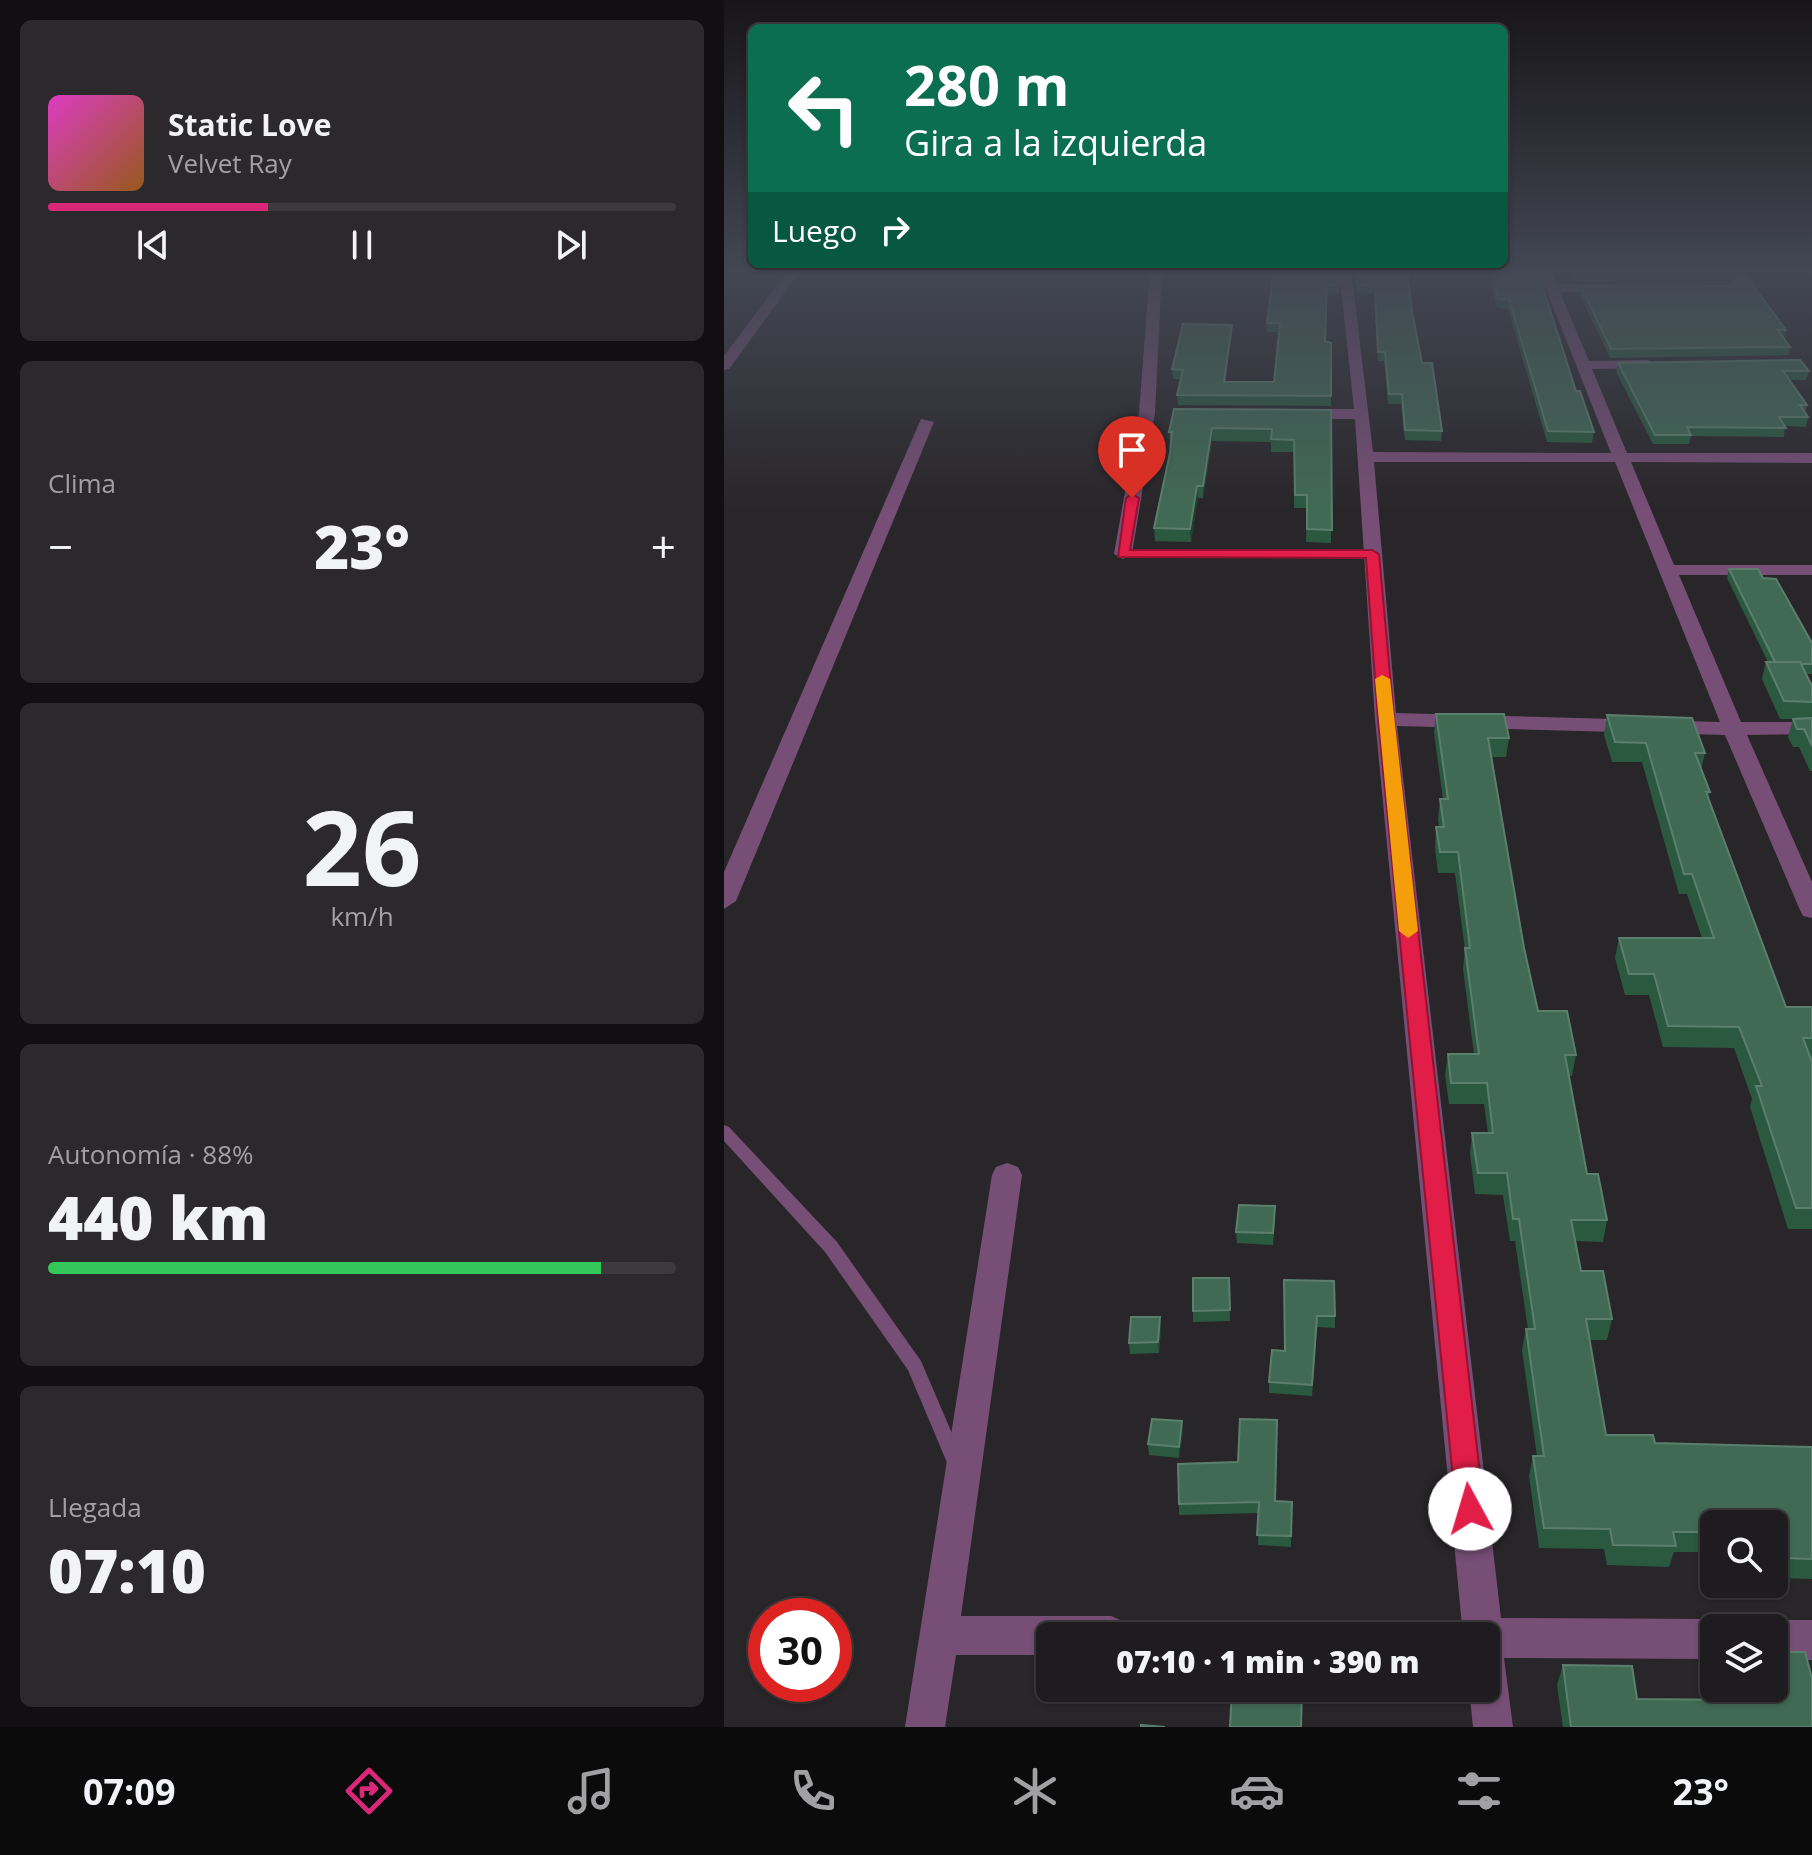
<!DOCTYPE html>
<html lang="es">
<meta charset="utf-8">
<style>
body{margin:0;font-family:"Open Sans",sans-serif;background:#2c292c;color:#f1f3f6;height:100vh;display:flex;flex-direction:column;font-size:30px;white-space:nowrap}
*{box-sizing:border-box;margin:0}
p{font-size:26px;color:#a1a1a4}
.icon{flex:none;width:44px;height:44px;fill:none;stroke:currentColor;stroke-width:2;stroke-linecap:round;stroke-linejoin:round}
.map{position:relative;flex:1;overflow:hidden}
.sheet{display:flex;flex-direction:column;gap:20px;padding:20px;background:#110f11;width:724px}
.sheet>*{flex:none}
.banner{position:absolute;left:24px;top:24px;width:760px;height:244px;border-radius:12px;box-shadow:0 2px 6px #0004,0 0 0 2px #3c3a3d;background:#0b6e4f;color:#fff;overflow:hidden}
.tools{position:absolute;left:976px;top:1510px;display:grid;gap:16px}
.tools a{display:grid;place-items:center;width:88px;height:88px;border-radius:12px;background:#1f1c1f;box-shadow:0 2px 6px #0004,0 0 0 2px #3c3a3d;font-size:40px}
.speed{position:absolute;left:24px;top:1598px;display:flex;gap:16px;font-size:40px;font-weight:700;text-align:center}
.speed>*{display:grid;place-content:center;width:104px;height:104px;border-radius:50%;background:#1f1c1f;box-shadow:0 2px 6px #0004,0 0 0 2px #3c3a3d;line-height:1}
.speed .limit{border:12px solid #d22;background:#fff;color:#111}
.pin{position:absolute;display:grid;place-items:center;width:68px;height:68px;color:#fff;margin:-82px -34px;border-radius:50% 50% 50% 0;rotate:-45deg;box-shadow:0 0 8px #0007}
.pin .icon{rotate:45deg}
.me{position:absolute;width:88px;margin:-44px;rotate:354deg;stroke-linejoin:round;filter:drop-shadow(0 0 6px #0008)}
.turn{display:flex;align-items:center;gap:28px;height:168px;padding:0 24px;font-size:36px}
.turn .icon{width:104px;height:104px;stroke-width:2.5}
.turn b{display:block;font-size:56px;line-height:68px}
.then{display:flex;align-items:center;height:76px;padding:0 24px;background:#0003;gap:16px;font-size:30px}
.big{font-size:60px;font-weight:800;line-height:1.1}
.sheet .widget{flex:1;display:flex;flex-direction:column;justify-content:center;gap:12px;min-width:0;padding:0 28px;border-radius:12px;background:#2c292c}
.sheet .dial{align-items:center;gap:0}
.dial b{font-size:104px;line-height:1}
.song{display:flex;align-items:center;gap:24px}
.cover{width:96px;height:96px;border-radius:12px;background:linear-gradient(135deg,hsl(310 70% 55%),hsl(30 70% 35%))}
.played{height:8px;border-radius:4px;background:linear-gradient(90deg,#db2777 35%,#3c3a3d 35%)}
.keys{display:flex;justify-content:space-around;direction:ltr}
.heat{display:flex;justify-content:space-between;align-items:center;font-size:44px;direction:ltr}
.charge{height:12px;border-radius:6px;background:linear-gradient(90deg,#34c759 88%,#3c3a3d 0)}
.trip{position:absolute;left:312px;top:1622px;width:464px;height:80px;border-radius:12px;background:#1f1c1f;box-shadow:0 2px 6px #0004,0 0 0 2px #3c3a3d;font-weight:800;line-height:80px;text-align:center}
.tabs{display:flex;height:128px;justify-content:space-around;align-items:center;background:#0c0b0c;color:#a1a1a4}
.tabs .icon{width:56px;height:56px}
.tabs .on{color:#db2777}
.tabs b{font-size:36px;color:#f1f3f6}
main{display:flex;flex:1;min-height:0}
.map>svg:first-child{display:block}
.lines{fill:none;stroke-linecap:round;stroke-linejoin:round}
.lane{fill:#774e76;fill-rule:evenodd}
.street{fill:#774e76;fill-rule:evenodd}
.wall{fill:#2a5940}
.shaded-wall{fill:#213e2f}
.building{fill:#406a54;stroke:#5c7f6d;stroke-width:2}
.route{fill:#e11d48;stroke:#92132f;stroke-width:2}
.slow{fill:#f59e0b}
</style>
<main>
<section class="sheet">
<div class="widget">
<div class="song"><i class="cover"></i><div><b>Static Love</b><p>Velvet Ray</p></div></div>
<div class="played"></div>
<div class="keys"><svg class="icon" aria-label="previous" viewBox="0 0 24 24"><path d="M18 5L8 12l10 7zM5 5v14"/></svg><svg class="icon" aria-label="pause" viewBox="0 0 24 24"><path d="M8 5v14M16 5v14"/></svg><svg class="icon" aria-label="next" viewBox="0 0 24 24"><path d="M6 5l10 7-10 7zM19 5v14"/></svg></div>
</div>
<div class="widget"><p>Clima</p>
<div class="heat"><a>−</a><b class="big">23°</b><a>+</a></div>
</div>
<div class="widget dial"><b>26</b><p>km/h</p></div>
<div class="widget"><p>Autonomía · 88%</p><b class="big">440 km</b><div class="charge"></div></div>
<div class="widget"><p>Llegada</p><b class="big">07:10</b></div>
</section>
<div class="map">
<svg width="1088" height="1727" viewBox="0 0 1088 1727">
<rect width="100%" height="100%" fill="#292629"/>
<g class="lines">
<!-- lane -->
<g class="lane">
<path d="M399,551H648L652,554L648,557L396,556L395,554Z"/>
<path d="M0,1125L5,1127L113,1242L197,1361L239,1459L236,1465L230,1467L224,1465L184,1370L101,1252L0,1141Z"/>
</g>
<!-- street -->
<g class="street">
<path d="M65,269H78L5,369L0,370V356Z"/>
<path d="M426,269H438L431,413L408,554L399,559L390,554L415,413Z"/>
<path d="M615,269H627L649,452L887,453L814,269H826L833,284H889L895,288L889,292H836L865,361L924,360L931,364L924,368L868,369L903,453H1088V463L907,462L950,565H1088V575H955L1017,722H1088V734L1023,735L1088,882V918L1079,916L1076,910L1001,735L673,726L777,1618L990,1619L1005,1628H990V1659L780,1658L789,1727H749L745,1688H762V1636H739L651,719L631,419H578L570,414L578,409H630ZM650,462H891L996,722L672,713Z"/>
<path d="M197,419L210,422L12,901L0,909V872Z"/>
<path d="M283,1163L294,1167L298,1175L237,1616H387L401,1622L407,1636H326V1655H232L221,1727H181L268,1175L272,1167Z"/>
<path d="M1050,1620H1088V1660H1050V1628H1035Z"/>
</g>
</g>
<!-- wall -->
<g class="wall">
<path d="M550,269L615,285V294H603L602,341L607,343V406L454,405L453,395L457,379H449L448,369L508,334L501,382H550L555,332H543V323Z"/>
<path d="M628,269H683L688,311L698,363L718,431L717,441L681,440L677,404H664L660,361H654L650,294H633Z"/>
<path d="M763,269H813L852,391L870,432L868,443L823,442L784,309L773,308Z"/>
<path d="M844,269L1018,270L1062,330L1060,338L1066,347L1065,355L886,358L856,295L857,287L1007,286L1010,283L1005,280L849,281Z"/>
<path d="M894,363L1085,371L1082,380H1065L1083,405L1081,413L1084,417L1082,427L1061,426L1060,437L967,436L965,444H929L892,372Z"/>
<path d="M607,410V543L582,542L583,508H570V452H547V442L488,441L479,498H474L467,542L431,541L430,528L446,453L447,444H446L445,432Z"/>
<path d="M1005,569L1088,643V674H1082L1088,686V771H1086L1075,747H1069L1064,737L1069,719H1070H1056L1038,679L1042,662H1044L1003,578Z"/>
<path d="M712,714L785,738L782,757H768L800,948L814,1011L852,1055L848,1076H845L863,1174L883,1220L879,1242L851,1241L857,1271L888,1319L883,1340H866L882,1435L931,1443L1088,1447V1579L1051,1578L1050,1524H990V1552H950L945,1567L883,1565L880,1549L815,1548L805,1476L809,1456H813L798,1350L802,1329H804L791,1241H786L779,1195L751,1194L746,1154L748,1133H764L760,1104H725L721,1075L724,1054H750L739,969L741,950L731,873H714L711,848L712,827H715L714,819L716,799H719L710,733Z"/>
<path d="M883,715L981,753L977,770L986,792L984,799L1062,1007H1088V1059H1087L1088,1062V1229H1064L1026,1107L1028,1099L1010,1048L939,1047L925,995H901L891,958L895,938H978L963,894H955L918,762H888L880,735Z"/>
<path d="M551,1217L549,1245L513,1243L512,1232Z"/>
<path d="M505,1278L506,1321L469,1322V1311Z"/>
<path d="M560,1280L611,1316V1328L593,1327L588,1396L545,1393V1382L561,1351Z"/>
<path d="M437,1328L435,1353L406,1354L405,1343Z"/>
<path d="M459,1432L455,1458L425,1455L424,1444Z"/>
<path d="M551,1501L568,1502L567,1547L534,1545L535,1513L455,1515V1504Z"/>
<path d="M839,1665L913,1699H1007L1004,1688H1050L1088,1727H839L833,1685Z"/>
</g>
<!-- shaded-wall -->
<g class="shaded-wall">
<path d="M508,325V334L500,391V382Z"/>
<path d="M488,428V441L479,498V486Z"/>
<path d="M473,486L474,498L467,542L466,529Z"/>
<path d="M436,1317L437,1328L435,1353L434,1342Z"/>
<path d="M458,1421L459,1432L455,1458V1447Z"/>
</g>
<!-- building -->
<g class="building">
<path d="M550,269H614L615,285H603L601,341L607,343V396L453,395L459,370L448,369L459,324L508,325L500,382H550L556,323H543Z"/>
<path d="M630,269H683L688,311L698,363H708L718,431L681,430L678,394H665L661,352H654L651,286L633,285Z"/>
<path d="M767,269H813L852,391H856L870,432L824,431L785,299H774Z"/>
<path d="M849,269L1018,270L1062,330H1054L1066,347L887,349L857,287L1007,286L1015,278L1006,272L850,273Z"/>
<path d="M1076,360L1085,371H1059L1083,405H1076L1084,417H1055L1062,428L963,427L967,435H931L894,363Z"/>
<path d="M450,409L607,410L608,530L583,529V495H571L570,440L547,439L548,429L488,428L479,486H473L466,529L430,528L446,453L448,432H445Z"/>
<path d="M1005,569H1034L1039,578L1052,579L1088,643V664H1077L1076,662H1051Z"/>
<path d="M1042,662H1076L1088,686V702L1060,701Z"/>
<path d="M712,714H780L785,738H764L800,948L814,1011H843L852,1055H841L863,1174H874L883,1220H847L857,1271H879L888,1319H862L882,1435H929L931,1443L1088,1447V1559L1060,1558L1054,1532H1050V1524H990V1532H949L952,1546L889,1545L886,1529L820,1528L809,1456H820L802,1329H811L795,1219H789L783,1173H754L748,1133H769L763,1083H727L724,1054H755L741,948H746L734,852H716L712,827H720L716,799H724Z"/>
<path d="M883,715L968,718L981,753H971L986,792H982L1062,1007H1088V1038H1079L1088,1062V1208H1072L1032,1086H1038L1015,1027L944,1026L930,974H905L895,938H990L968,874H960L922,743L891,742Z"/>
<path d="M1088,718V746L1080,729H1073L1069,719Z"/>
<path d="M515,1205L551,1206L549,1233L512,1232Z"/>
<path d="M469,1278H505L506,1310L469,1311Z"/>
<path d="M560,1280L610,1281L611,1316H593L588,1385L545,1382L548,1350L561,1351Z"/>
<path d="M407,1317H436L434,1342L405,1343Z"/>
<path d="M428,1419L458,1421L455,1447L424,1444Z"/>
<path d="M516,1419L553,1420L551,1501L568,1502L567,1536L533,1535L535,1502L455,1504L454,1464L514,1462Z"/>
<path d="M1050,1652H1081L1088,1678V1727H847L839,1665L908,1666L913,1699L1020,1700L1018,1688H1050Z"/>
<path d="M508,1688H578L577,1727H506Z"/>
<path d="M417,1725L441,1727H417Z"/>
</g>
<!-- sky -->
<linearGradient id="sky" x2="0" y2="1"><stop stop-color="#171517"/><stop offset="0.53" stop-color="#434754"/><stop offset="1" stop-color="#434754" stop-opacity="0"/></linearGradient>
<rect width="1088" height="511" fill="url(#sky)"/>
<!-- route -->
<path class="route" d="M408,494L415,498L406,550H648L655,554L670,719L760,1509L755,1519L746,1523L736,1519L732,1509L654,719L642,558L394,557L402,498Z"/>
<!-- slow -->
<path class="slow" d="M658,675L666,679L694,931L684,938L675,931L651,679Z"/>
</svg>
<div class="tools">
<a><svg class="icon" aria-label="search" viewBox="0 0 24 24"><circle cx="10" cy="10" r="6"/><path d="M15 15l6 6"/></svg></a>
<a><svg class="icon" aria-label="layers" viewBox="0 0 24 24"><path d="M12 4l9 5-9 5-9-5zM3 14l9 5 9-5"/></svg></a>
</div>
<div class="speed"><div class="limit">30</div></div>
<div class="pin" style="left:408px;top:498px;background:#d93025"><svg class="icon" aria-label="arrive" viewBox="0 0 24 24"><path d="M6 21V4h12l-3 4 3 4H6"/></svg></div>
<svg class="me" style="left:746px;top:1509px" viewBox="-20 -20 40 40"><circle r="19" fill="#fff"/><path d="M0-13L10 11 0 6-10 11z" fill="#e11d48"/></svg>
<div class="trip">07:10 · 1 min · 390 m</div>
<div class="banner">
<div class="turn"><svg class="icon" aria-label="left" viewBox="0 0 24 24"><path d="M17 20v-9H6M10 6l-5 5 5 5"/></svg><div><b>280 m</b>Gira a la izquierda</div></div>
<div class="then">Luego<svg class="icon" aria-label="right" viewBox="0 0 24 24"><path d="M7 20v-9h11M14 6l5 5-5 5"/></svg></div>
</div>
</div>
</main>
<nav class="tabs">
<b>07:09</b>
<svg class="icon on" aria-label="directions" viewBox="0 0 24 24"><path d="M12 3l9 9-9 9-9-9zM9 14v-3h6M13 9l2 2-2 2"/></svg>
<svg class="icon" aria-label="music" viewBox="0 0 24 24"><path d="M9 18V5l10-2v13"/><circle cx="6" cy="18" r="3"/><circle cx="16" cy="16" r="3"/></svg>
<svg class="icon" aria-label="phone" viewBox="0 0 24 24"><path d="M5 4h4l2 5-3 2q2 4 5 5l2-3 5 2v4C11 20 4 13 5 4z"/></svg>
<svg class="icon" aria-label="climate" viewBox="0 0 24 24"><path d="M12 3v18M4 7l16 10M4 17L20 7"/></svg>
<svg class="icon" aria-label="car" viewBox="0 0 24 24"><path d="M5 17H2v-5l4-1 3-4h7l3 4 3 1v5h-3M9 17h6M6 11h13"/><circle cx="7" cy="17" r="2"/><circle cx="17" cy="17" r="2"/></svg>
<svg class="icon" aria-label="filters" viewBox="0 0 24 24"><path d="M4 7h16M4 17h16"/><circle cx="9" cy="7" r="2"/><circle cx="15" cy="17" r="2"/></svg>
<b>23°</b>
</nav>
